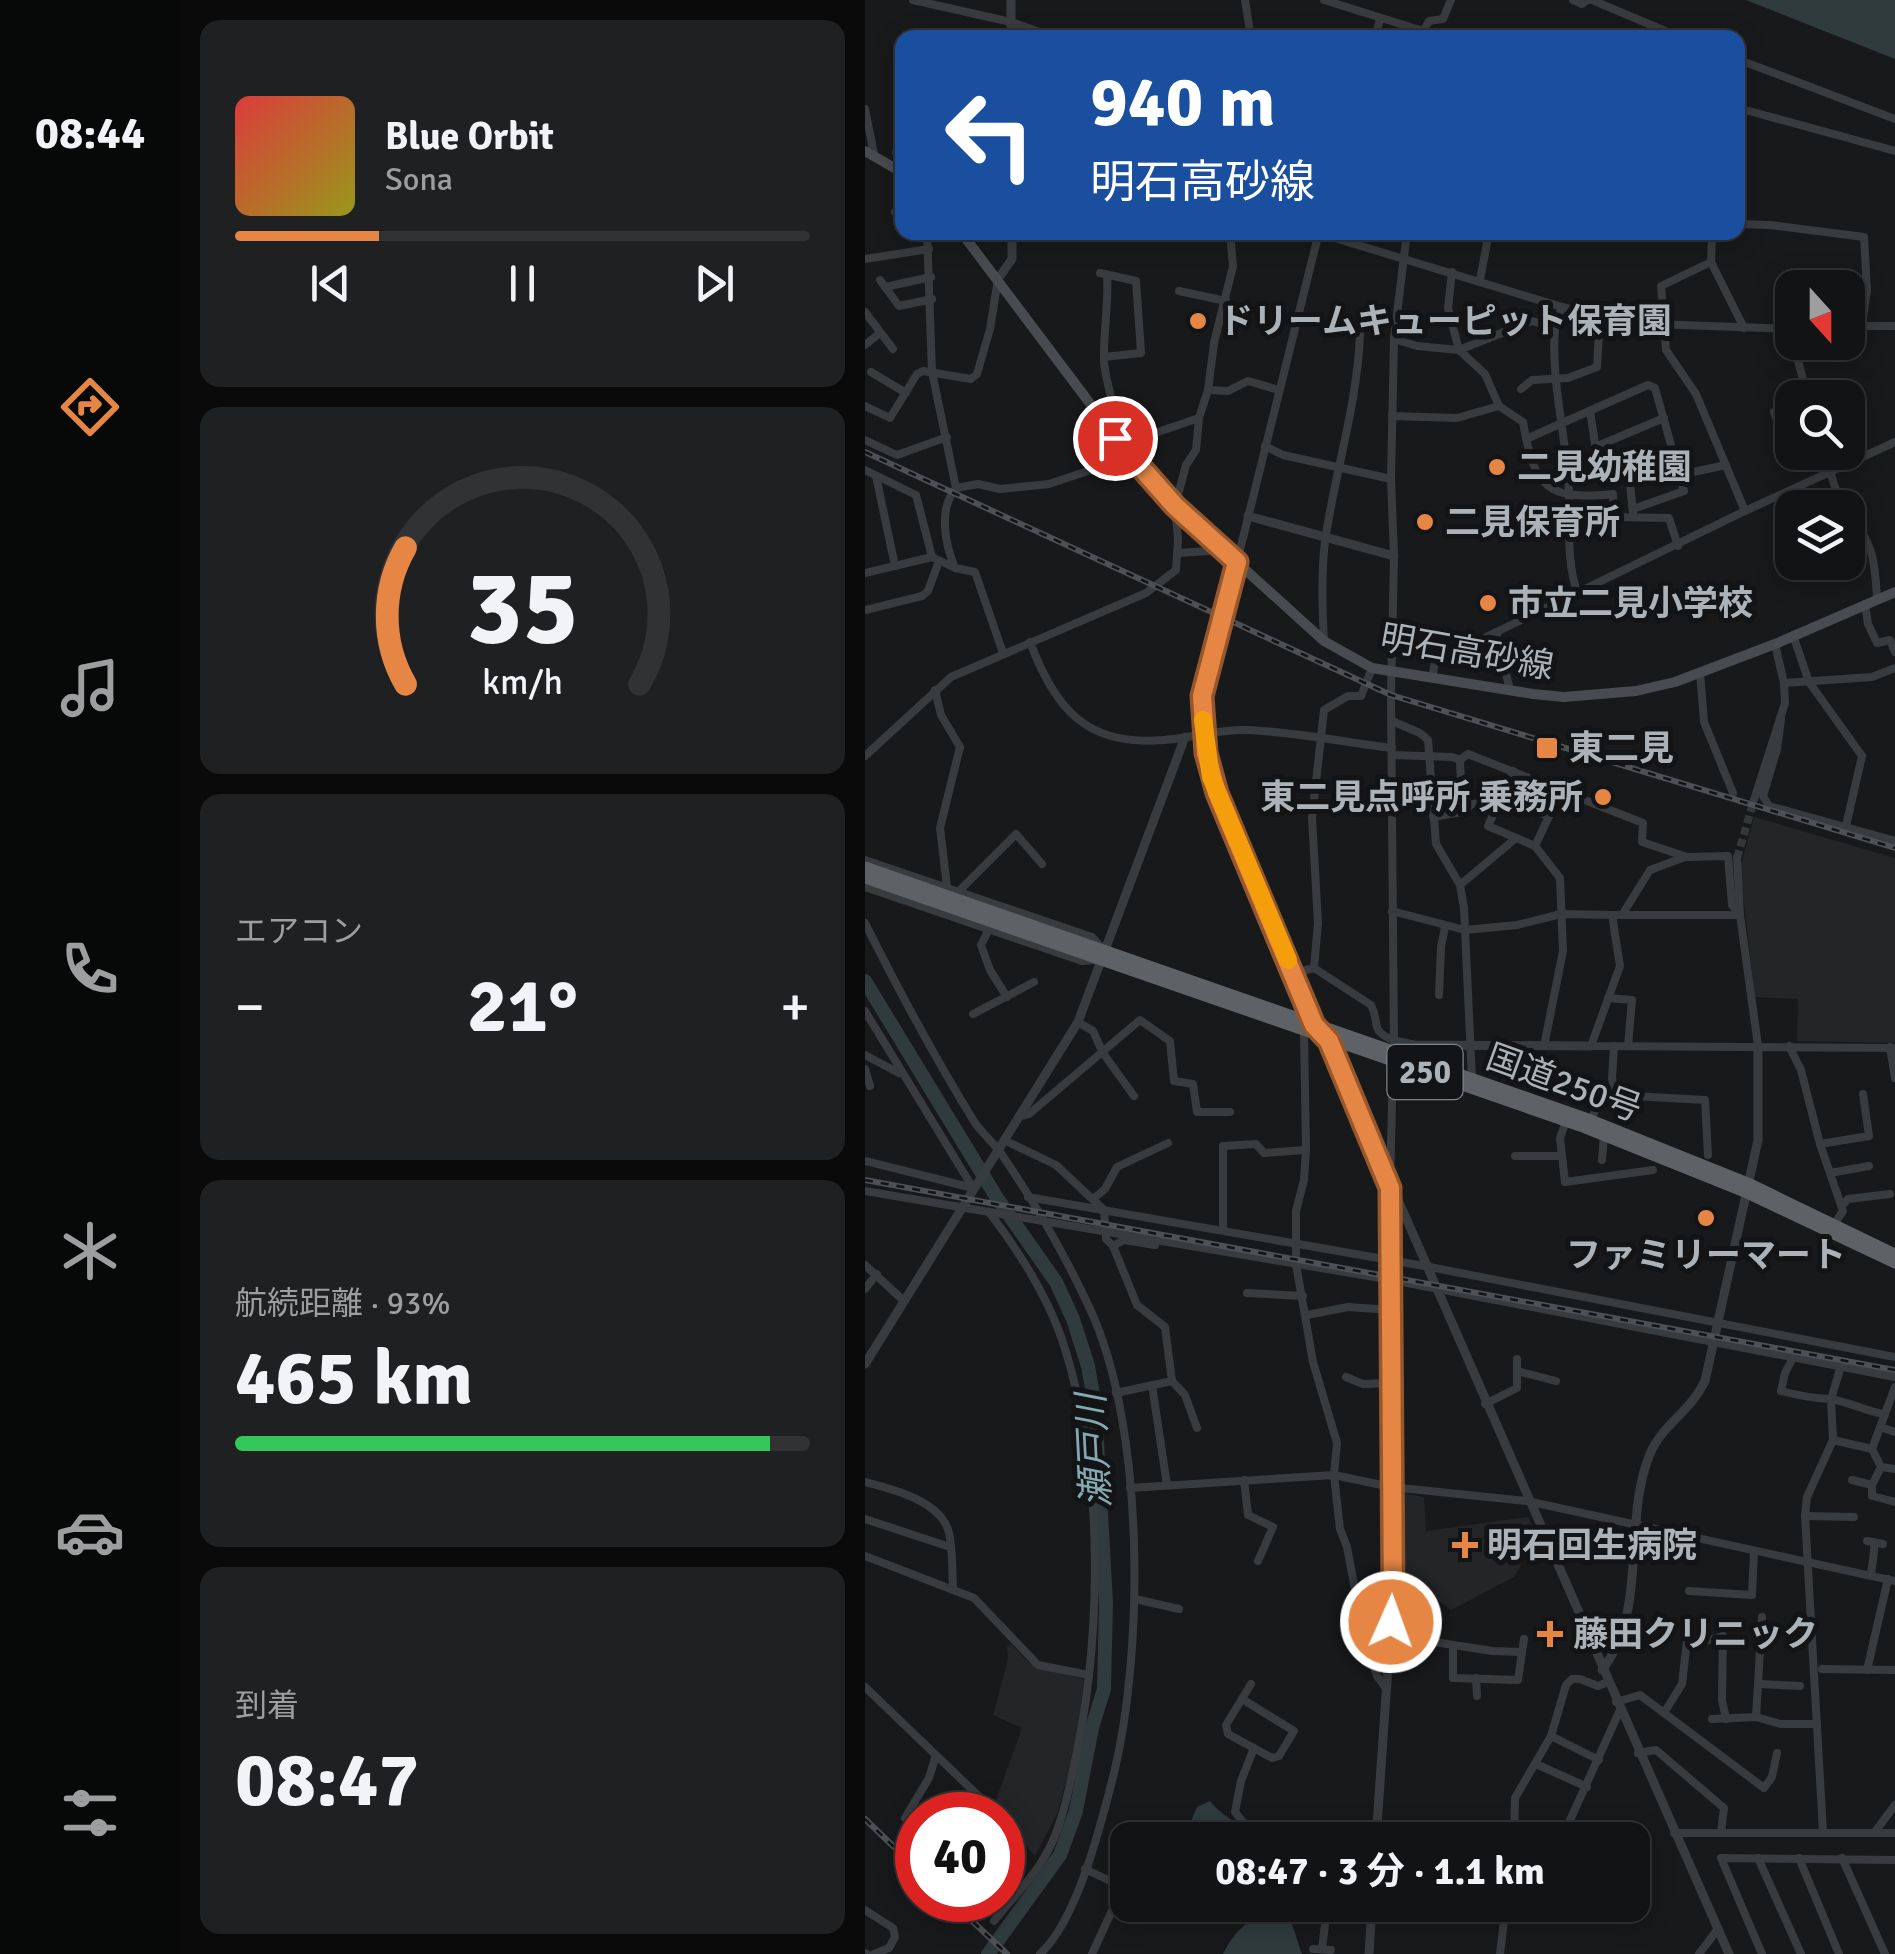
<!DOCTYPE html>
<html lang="ja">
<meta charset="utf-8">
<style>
body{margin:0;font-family:Signika,"Noto Sans JP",sans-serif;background:#1f2022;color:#f1f3f6;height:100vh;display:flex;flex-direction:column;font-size:38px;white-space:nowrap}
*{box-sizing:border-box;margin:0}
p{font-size:32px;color:#9c9ea0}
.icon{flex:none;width:55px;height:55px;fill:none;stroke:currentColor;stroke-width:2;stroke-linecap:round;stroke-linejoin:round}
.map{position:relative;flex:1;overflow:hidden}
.sheet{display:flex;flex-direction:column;gap:20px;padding:20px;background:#0a0a0b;width:685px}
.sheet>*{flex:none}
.top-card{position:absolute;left:30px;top:30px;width:850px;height:210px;border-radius:20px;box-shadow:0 5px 25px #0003,0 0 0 2px #313234;background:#1a4fa0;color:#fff;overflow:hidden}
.needle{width:65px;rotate:159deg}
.tools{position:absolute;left:910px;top:270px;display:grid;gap:20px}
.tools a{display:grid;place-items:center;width:90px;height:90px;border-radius:20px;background:#121314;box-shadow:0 5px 25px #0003,0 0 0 2px #313234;font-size:50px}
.speed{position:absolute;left:30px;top:1792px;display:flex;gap:20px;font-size:50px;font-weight:700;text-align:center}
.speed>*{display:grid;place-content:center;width:130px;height:130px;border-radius:50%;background:#121314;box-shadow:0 5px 25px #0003,0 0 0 2px #313234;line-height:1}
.speed .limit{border:15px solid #d22;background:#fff;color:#111}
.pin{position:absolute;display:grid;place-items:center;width:85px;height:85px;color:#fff;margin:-42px;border:5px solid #fff;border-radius:50%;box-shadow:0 2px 10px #0007}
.me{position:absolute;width:110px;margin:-55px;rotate:2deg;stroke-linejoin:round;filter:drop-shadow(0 0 8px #0008)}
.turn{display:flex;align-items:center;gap:35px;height:210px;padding:0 30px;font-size:45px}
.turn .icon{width:130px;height:130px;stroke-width:2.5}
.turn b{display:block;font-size:70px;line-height:85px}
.big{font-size:75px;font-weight:700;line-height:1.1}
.sheet .card{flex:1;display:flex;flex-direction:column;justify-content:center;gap:15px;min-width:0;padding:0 35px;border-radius:20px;background:#1f2022}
.sheet .dial{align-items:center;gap:0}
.dial svg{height:260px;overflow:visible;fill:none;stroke:#313234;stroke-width:7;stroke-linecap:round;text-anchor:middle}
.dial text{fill:#f1f3f6;stroke:none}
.song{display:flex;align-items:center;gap:30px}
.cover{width:120px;height:120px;border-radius:15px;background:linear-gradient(135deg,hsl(0 70% 55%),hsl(60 70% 35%))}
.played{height:10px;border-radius:5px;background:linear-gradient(90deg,#e68645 25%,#313234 25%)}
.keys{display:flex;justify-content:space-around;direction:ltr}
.heat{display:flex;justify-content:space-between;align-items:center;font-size:55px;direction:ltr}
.charge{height:15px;border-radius:8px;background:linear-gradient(90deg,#34c759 93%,#313234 0)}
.trip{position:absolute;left:245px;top:1822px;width:540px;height:100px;border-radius:20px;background:#121314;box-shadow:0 5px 25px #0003,0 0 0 2px #313234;font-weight:700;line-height:100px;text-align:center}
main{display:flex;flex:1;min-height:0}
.menu{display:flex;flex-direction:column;width:180px;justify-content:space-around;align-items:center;background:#070808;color:#9c9ea0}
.menu .icon{width:70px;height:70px}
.menu .selected{color:#e68645}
.menu b{font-size:45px;color:#f1f3f6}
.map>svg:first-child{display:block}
.built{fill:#242527}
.water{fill:#2f3b3d}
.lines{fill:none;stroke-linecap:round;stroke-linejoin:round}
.river{stroke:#2f3b3d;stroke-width:14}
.minor-tunnel{stroke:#35383a;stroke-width:8;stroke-dasharray:8 4;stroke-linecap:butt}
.minor{stroke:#393c3f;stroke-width:8}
.tertiary{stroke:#393c3f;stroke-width:9}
.secondary{stroke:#484b4f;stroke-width:10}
.trunk{stroke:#5e6266;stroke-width:11}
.rail-casing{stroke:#4d5054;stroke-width:6}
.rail{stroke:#131415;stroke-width:2.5;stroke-dasharray:8;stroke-linecap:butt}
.route-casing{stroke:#96572d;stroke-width:25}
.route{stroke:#e68645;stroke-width:18}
.slow{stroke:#f59e0b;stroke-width:18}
.poi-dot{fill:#e68645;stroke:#131415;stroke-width:4}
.labels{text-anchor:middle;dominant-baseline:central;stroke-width:10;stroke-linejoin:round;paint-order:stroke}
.shield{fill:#131415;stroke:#7d8388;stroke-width:2.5}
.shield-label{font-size:32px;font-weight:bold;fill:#abb3b9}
.poi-label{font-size:35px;font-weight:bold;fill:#abb3b9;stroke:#131415;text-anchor:start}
.street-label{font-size:35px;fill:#abb3b9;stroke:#131415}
.water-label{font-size:38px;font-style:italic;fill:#85a8b1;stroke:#131415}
</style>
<main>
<nav class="menu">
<b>08:44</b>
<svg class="icon selected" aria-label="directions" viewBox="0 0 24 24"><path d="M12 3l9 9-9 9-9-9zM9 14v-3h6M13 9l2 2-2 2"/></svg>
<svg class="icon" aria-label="music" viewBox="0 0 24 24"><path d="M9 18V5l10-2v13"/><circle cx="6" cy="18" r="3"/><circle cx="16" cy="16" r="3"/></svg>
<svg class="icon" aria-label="phone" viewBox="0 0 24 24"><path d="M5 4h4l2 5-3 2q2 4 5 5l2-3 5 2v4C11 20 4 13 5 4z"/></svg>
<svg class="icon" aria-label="climate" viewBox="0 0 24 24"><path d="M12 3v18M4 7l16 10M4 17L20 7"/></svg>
<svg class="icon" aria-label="car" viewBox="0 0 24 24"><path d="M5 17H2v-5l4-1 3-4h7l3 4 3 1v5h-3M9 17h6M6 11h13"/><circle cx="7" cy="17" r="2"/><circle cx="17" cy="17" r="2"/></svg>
<svg class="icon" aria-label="filters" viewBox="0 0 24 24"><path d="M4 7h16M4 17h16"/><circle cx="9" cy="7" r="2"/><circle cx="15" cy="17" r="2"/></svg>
</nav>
<section class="sheet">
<div class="card">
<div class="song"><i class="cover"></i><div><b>Blue Orbit</b><p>Sona</p></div></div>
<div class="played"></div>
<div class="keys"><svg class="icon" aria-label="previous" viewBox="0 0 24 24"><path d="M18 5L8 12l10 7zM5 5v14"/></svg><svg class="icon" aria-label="pause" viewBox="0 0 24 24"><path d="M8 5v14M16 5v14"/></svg><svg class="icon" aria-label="next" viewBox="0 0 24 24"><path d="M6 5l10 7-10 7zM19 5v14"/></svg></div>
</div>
<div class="card dial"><svg viewBox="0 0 100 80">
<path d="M14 69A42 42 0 1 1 86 69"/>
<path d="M14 69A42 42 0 0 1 14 27" stroke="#e68645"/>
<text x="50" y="56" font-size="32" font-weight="700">35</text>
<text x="50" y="72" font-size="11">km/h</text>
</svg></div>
<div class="card"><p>エアコン</p>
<div class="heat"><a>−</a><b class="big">21°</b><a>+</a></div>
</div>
<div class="card"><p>航続距離 · 93%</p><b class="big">465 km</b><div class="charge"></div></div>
<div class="card"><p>到着</p><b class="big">08:47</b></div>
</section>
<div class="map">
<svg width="1030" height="1954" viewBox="0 0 1030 1954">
<rect width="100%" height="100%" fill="#18191a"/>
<!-- built -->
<g class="built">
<path d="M889,817L1030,858V1043L932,1041L933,999L890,997L875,869Z"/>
<path d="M537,1493L559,1497L561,1531L663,1517L672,1535L649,1577L586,1610L562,1593L554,1607L531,1613L533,1495Z"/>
<path d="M146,1644L163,1662L176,1669L219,1679L211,1746L192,1814L170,1856L138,1822V1815L127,1811L157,1728L128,1715L143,1659L142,1647Z"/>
</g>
<!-- water -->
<g class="water">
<path d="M881,0H1030V59Z"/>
<path d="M345,1801C357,1817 376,1822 386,1840H318L332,1807Z"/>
<path d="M407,1909C428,1910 430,1937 437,1954H358C370,1930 383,1920 407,1909Z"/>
</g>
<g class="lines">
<!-- river -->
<path class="river" d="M0,981L132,1198L191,1282L208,1319L223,1366L230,1406L241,1603L239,1689L227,1728L211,1811L195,1855L123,1954"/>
<!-- minor-tunnel -->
<path class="minor-tunnel" d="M872,858L889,800"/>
<!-- minor -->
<g class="minor">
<path d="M48,0L146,22L192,38"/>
<path d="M380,0L386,38"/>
<path d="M459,0L558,31L560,38"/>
<path d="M708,0L717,4L723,0"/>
<path d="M727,0L817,38"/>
<path d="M558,31L564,21L578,19L586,0"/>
<path d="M510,38L515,19"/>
<path d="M872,59L1030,119"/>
<path d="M0,109L9,154"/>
<path d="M872,111H884L1030,151"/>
<path d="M31,152L38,153"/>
<path d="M30,212L38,205"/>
<path d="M872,224L905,225L999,237L1002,290L997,325"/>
<path d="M62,232L67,372L91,488C73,509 80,544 90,568"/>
<path d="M314,232L315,238L365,236"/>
<path d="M450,232L697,307L760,323L928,329"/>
<path d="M847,232L846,262L879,328"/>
<path d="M0,259L64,249"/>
<path d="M846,262L796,286L801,350L831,394L880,511"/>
<path d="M587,272L583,308L594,350L620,374L634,406L658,422C669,487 681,501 748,494L749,517L804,518L813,546"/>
<path d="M235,273L271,281L276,353L239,357"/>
<path d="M15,280L34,306L67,299"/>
<path d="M615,280L624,232"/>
<path d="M20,287L66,277"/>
<path d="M314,291L361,301"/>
<path d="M0,312L28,349"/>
<path d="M982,326H1030"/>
<path d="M690,328C686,378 699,427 703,477C707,516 699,557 713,594"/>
<path d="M529,339L552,346L594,350L667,321L690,328L697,307"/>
<path d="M928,342L943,398"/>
<path d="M0,345L15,333"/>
<path d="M6,372L41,393"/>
<path d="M656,389L667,380L703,378L732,367L735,316"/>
<path d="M343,390L363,391L383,381L414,390"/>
<path d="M0,406L25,418L52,374L58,371L106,379L112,374L125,329L133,279"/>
<path d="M928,407L909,412L919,441L928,440"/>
<path d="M725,411L735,476"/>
<path d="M527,416L592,418L634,406"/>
<path d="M236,419L248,409C246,393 240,377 239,362C238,332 244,304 242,275"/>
<path d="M661,439L783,385L790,388L819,491L768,509"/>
<path d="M0,440L32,455L82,437"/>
<path d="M400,446L418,455L526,479"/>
<path d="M730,447L799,418"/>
<path d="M959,452L974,500L979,508"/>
<path d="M0,470L51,495L67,557"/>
<path d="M764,474L768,513"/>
<path d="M814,475L861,465"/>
<path d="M11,476L30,566"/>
<path d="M703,477L764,474L808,454"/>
<path d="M91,488L113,484L135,489L184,484L244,464L251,438L290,433L334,418"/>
<path d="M982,511C1008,543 1010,559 1012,599"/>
<path d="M313,553L359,550"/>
<path d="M372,562L454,232"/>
<path d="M0,573L67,557L90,568L110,572L138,653"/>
<path d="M1000,604L1003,624L1012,643L1025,640L1030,652"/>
<path d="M0,610L57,596L63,591L74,561"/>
<path d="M631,632L645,690"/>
<path d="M928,635L944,682L997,756L981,826"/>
<path d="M459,641C457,607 456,575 460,541C470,472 492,406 495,335"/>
<path d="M165,642C190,709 222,747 299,740C326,738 354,729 382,730C430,732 479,742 527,748"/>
<path d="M835,672L839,722L868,793"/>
<path d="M567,678L570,662L880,511L1030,442"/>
<path d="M919,683L1007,677L1030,668"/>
<path d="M70,690L76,715L95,747L75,828L82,887"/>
<path d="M916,719L912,749L898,796L904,806L1030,841"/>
<path d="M527,721L555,733L563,740L571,844L595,885L599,908L607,1079"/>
<path d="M527,755L587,757L595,760L603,754L778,823L777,842L822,857L863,856L867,905L875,915L893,1046"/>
<path d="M0,756L86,677L281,593L311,570L313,539L310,506L321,465L331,450L334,418L343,390L349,343L368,266L365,232"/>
<path d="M648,771L623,826L670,846"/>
<path d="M567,791L596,785L595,760"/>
<path d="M637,795L683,816"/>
<path d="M889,800L920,703L919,683L910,644"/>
<path d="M568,817L602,811L604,805L623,801L632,806"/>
<path d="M872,858L875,915H747L755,966L726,1046L1030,1048"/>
<path d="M0,860L227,937L236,947"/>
<path d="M595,885L651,838"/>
<path d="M0,887L217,961L231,960"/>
<path d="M94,891L151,834L177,864"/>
<path d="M527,911L600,930L652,925L696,914L747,915"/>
<path d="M757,915L785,870L820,857"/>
<path d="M0,923C34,991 70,1058 110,1123C117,1133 127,1141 135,1152C169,1201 200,1255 225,1309C280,1427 279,1649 249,1773C236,1824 213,1919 175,1954"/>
<path d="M124,929L116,945L125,970L142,997"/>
<path d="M449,968L453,923L447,818L459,710L483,696H496L507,668"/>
<path d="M429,973L449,968L506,1005C516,1024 503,1029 529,1041"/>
<path d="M574,995L576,947L580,927"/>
<path d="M743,998L767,1000L763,1046"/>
<path d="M0,1011L108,1188"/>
<path d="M108,1014L169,982"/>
<path d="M213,1022L228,1031L238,1053L269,1096"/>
<path d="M439,1032L441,1150L439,1180L431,1211V1264L448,1362L472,1443L469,1475L475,1529L482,1547L499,1637L512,1676L520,1687"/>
<path d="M679,1046L698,951L695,878L670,846L696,791"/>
<path d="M749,1046L747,1078L750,1095L840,1100L843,1155"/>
<path d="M924,1046L936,1070L955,1144L978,1211L970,1223"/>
<path d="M529,1047L526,695L529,556L526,479L529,339L542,232"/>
<path d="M1025,1047L1030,1078"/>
<path d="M0,1055L34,1073"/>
<path d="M0,1069L5,1086"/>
<path d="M155,1116L164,1114L275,1020L305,1041L309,1081L328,1084L332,1112H365"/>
<path d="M726,1120L733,1104L732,1095H750"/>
<path d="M701,1121L695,1138L700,1182L788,1170"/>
<path d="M139,1140L191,1165L239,1210L241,1239L248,1246L272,1305L300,1327L307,1381L251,1393"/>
<path d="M955,1144L1004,1136L998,1094"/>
<path d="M650,1156H696"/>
<path d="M737,1160L739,1136"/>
<path d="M0,1161L108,1188"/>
<path d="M965,1173L1004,1166"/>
<path d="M0,1191L527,1280L1030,1377"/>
<path d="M163,1197L559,1266L1030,1357"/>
<path d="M228,1199L240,1189L252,1167L303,1143"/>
<path d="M977,1206L983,1199L1025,1194"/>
<path d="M124,1212C156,1254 186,1301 201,1352C240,1481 237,1644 207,1775C201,1803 193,1837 177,1861C164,1882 145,1901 129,1921"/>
<path d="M358,1230V1146L391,1144L399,1153L441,1150"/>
<path d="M248,1246L259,1240L290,1245"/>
<path d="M0,1265L39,1301"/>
<path d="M0,1289L12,1274"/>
<path d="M382,1293L438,1296"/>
<path d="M442,1315L483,1307L526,1310"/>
<path d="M929,1356L920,1373L916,1391C935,1396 946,1398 965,1399C983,1401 1001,1412 1020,1414"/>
<path d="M652,1371L691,1381"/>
<path d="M481,1377L498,1384L526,1383"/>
<path d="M307,1381L320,1395L332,1428"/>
<path d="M287,1385L302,1485"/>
<path d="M1030,1387L1007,1449L1016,1467L1030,1469"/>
<path d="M620,1404L652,1388V1359"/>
<path d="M1015,1427L1030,1432"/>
<path d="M968,1440L1007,1449"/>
<path d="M1016,1467L1007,1485V1496L1030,1502"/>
<path d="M379,1480L383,1515L408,1527L393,1561"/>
<path d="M987,1480L1007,1485"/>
<path d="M0,1482C27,1489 77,1501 84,1533C88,1550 87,1571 88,1588"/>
<path d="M526,1487L525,1187L528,1061"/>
<path d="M265,1488L469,1475L526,1487L662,1501L1030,1581"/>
<path d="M940,1516L989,1517"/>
<path d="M0,1519L85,1547"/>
<path d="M1002,1541L1018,1544"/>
<path d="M0,1556L109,1598L173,1665L224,1675"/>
<path d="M1006,1575L1010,1543"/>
<path d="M824,1591L887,1595L889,1551"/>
<path d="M270,1599L314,1609"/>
<path d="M588,1645V1678L653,1680L659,1639"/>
<path d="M523,1650L563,1641L627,1651L657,1652"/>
<path d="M957,1669L1030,1670"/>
<path d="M1002,1670L1023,1579"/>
<path d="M611,1678L612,1696"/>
<path d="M894,1684L935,1686"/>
<path d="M0,1687L124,1806"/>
<path d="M377,1699L429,1731L414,1756L407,1758L363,1734L361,1725L386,1684"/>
<path d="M751,1702L775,1695L899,1788L907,1777L912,1753"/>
<path d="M799,1713L817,1684L822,1641L837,1642L858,1636L857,1700L861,1719"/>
<path d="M891,1717L897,1617"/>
<path d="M847,1719L891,1717L915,1724H952"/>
<path d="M686,1736L734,1760"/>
<path d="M389,1748L376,1781L370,1812L392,1840"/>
<path d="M773,1753L791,1750L859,1808L856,1833"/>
<path d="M671,1764L722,1787"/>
<path d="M40,1818L64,1778L71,1755"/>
<path d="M958,1832L940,1516L942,1497L968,1440L966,1399L976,1366"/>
<path d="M809,1833H1030"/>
<path d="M1009,1833L1030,1805"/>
<path d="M649,1840L650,1798L686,1736L701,1685L707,1679H715L733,1686L743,1682"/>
<path d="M696,1840L755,1710"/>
<path d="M893,1858L936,1954"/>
<path d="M934,1858L974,1954"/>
<path d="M977,1858L1020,1954"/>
<path d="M220,1869L258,1887L227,1954"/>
<path d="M432,1905L507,1912"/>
<path d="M0,1910L28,1928L30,1937L24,1948L9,1954"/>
<path d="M448,1949L466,1950"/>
<path d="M457,1949L462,1908"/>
<path d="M0,1953L2,1954"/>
<path d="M635,1954L641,1905"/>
<path d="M834,1954L853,1929"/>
<path d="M897,1954L856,1858L1030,1860"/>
</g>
<!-- tertiary -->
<g class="tertiary">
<path d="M146,38V0"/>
<path d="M133,279L147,259V232"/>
<path d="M383,516L529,556"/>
<path d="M372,562C349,642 321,710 352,793L451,1027"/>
<path d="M462,1038L864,1954"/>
<path d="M529,1041L549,1045L726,1046"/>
<path d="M0,1364L213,1022L320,737"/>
<path d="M737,1670C784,1610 757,1521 785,1454C796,1426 826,1411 840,1381L893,1140V1046"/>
<path d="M511,1840L528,1594L526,1487"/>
<path d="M504,1954L507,1905"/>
</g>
<!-- secondary -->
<g class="secondary">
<path d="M0,151L38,173"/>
<path d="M96,232L251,438L310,506L459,641L507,668L668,694L699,697L771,691L810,682L910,644L1030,592"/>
</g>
<!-- trunk -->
<g class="trunk">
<path d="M0,867L726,1120L883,1183L1030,1254"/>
<path d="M0,878L715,1126L882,1193L1030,1263"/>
</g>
<defs>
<g id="rail">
<path d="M0,452L526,695L1030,848"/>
<path d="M0,1180L1030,1370"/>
<path d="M0,1819L52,1869"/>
<path d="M85,1900L142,1954"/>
</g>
</defs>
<!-- rail casing -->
<use href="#rail" class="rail-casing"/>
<!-- rail -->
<use href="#rail" class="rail"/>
</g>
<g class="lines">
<defs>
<path id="route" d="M250,438L310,506L372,562L337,696L341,753L352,793L449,1025L464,1041L525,1188L528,1594L526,1622"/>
</defs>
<!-- route casing -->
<use href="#route" class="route-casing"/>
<!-- route -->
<use href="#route" class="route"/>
<!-- slow -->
<path class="slow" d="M338,720L346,777L423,960"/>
</g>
<!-- markers -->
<g class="poi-dot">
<circle cx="333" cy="321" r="10"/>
<circle cx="632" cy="467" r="10"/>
<circle cx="560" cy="522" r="10"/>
<circle cx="623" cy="603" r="10"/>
<rect x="670" y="736" width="24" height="24" rx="5"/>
<circle cx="738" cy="797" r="10"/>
<circle cx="841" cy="1218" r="10"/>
<path d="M595 1530h10v10h10v10h-10v10h-10v-10h-10v-10h10z"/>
<path d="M680 1619h10v10h10v10h-10v10h-10v-10h-10v-10h10z"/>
</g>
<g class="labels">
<!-- shield labels -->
<rect class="shield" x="522.5" y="1045" width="75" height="54" rx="8"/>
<g class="shield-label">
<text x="560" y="1072">250</text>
</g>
<!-- poi labels -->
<g class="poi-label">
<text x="353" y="321">ドリームキューピット保育園</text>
<text x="652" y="467">二見幼稚園</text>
<text x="580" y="522">二見保育所</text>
<text x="643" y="603">市立二見小学校</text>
<text x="704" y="748">東二見</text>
<text x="718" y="797" text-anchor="end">東二見点呼所 乗務所</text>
<text x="841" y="1255" text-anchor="middle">ファミリーマート</text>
<text x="622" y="1545">明石回生病院</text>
<text x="708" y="1634">藤田クリニック</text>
</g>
<!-- street labels -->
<g class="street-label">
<text transform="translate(602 652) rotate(10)">明石高砂線</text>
<text transform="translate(699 1083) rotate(20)">国道250号</text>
</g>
<!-- water labels -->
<g class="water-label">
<text transform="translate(229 1451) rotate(-93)">瀬戸川</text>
</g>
</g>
</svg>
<div class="tools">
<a><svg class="needle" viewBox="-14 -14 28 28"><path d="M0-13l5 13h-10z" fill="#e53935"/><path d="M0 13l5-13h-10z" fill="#9c9ea0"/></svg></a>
<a><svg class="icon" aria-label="search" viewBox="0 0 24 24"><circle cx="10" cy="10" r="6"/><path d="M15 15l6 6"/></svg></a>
<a><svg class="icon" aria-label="layers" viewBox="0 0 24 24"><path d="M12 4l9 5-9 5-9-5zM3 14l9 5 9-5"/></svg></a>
</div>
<div class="speed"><div class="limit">40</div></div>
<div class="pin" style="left:250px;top:438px;background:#d93025"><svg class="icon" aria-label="arrive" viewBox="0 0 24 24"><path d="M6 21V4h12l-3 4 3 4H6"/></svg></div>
<svg class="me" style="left:526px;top:1622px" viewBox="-20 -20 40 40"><circle r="17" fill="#e68645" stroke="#fff" stroke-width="3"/><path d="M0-11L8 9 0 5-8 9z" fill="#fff"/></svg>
<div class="trip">08:47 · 3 分 · 1.1 km</div>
<div class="top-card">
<div class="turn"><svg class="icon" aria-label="left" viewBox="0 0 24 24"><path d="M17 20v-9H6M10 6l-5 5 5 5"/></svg><div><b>940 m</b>明石高砂線</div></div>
</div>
</div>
</main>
